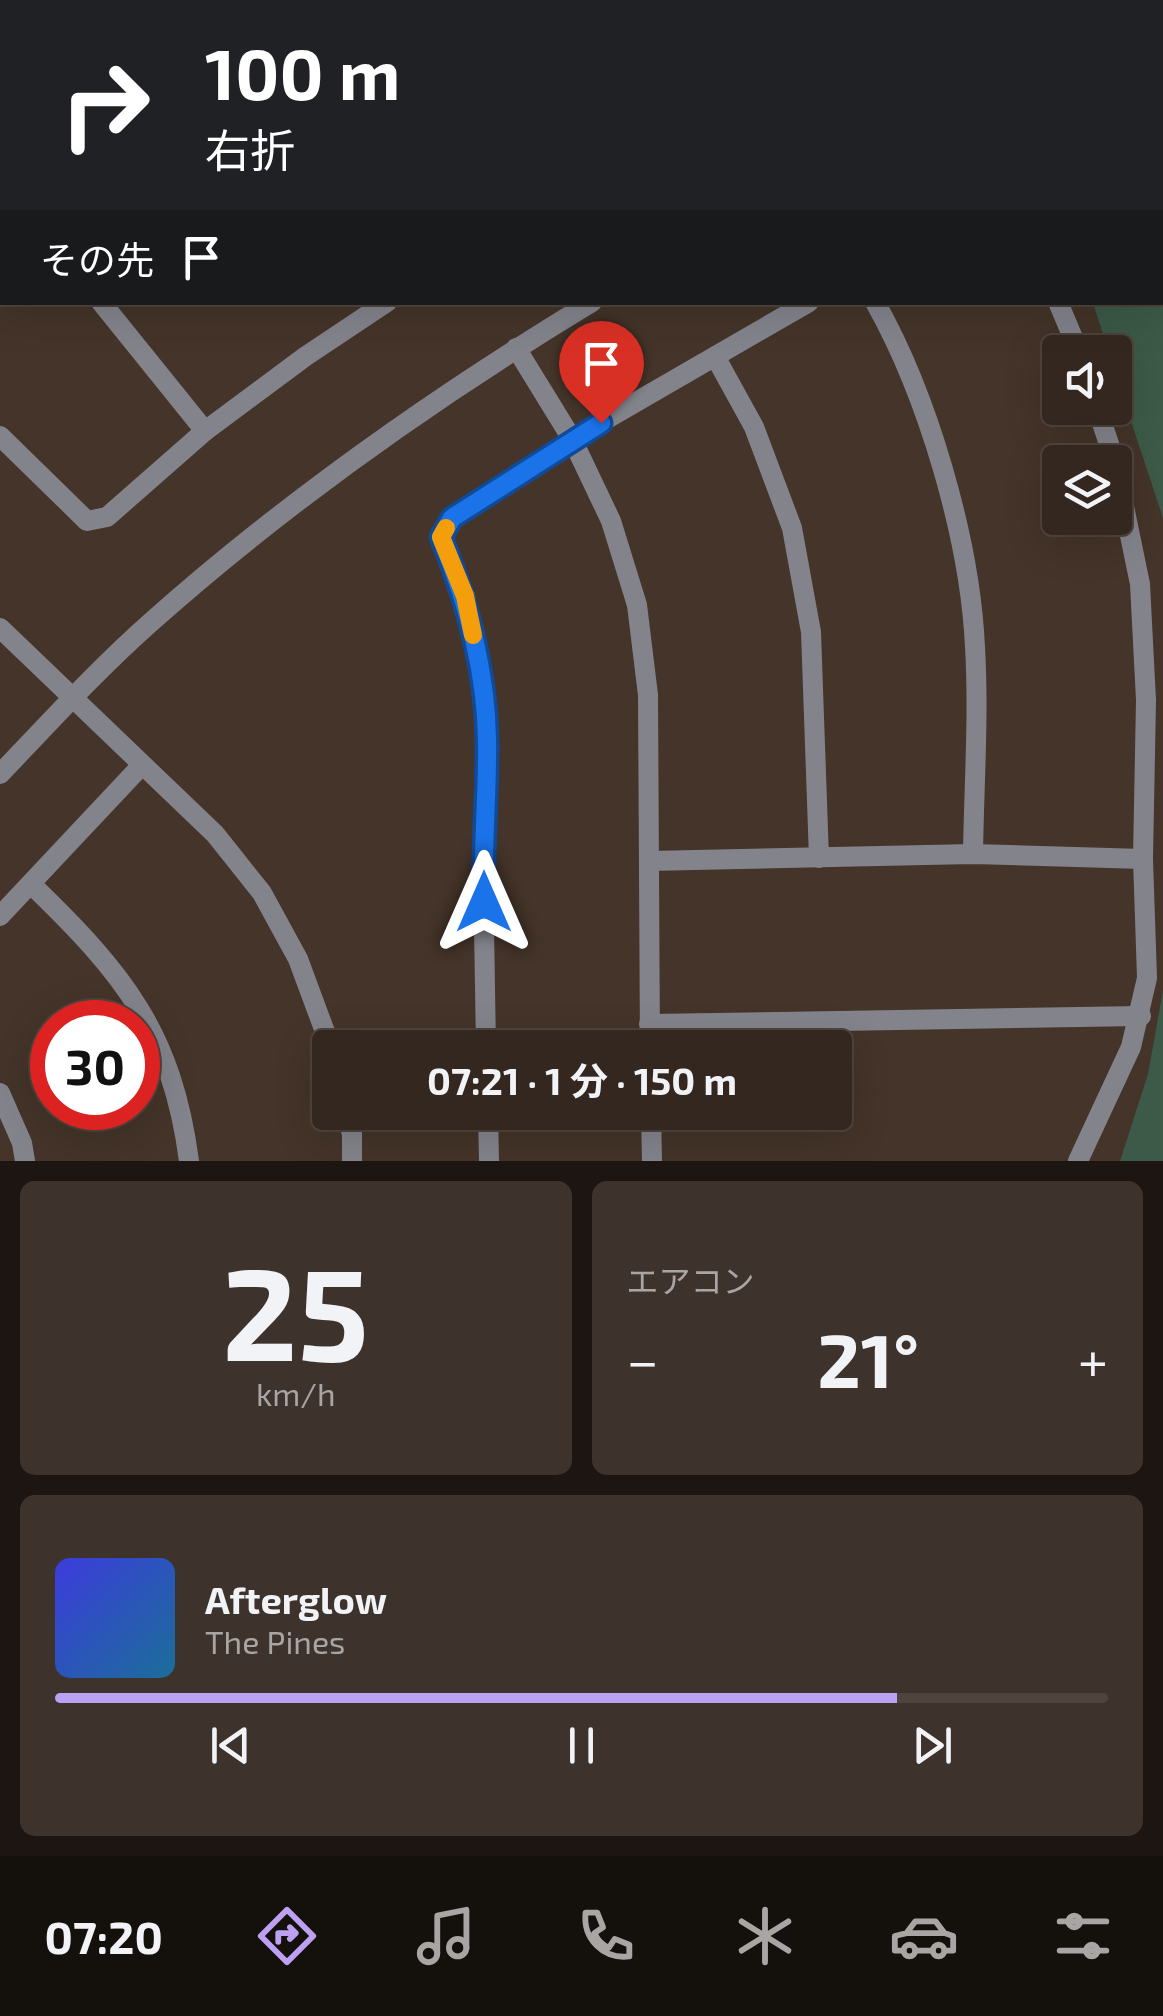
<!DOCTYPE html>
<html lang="ja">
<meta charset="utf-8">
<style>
body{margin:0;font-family:"Exo 2","Noto Sans JP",sans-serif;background:#3e332c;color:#f1f3f6;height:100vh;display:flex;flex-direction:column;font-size:38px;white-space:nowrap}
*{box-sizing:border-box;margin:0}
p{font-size:32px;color:#a9a5a4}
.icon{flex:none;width:55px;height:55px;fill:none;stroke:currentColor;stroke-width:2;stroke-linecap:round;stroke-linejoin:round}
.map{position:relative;height:1161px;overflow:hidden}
.drawer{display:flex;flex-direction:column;gap:20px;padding:20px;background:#1c1511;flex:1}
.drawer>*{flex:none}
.guide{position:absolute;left:0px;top:0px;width:1165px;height:305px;box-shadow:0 10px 40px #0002,0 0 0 2px #4e443d;background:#202124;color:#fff;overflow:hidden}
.controls{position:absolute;left:1042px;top:335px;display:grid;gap:20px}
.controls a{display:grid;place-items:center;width:90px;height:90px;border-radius:10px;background:#33271f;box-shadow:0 10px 40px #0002,0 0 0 2px #4e443d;font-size:50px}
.speed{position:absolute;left:30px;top:1000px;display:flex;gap:20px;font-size:50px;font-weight:700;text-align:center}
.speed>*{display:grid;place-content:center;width:130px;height:130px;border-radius:50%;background:#33271f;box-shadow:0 10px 40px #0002,0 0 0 2px #4e443d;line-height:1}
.speed .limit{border:15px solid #d22;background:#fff;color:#111}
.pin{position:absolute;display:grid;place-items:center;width:85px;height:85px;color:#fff;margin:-102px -42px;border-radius:50% 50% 50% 0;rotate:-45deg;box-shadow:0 0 10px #0007}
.pin .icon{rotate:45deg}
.me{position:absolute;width:110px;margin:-55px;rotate:0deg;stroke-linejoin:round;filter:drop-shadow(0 0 8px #0008)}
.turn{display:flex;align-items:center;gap:35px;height:210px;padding:0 40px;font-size:45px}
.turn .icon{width:130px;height:130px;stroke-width:2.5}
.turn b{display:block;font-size:70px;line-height:85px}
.then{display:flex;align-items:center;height:95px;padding:0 40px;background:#0003;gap:20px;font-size:38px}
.big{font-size:75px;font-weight:700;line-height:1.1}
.drawer .tile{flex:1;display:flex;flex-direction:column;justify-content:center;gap:15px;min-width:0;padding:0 35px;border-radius:15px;background:#3e332c}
.drawer .dial{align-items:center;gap:0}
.dial b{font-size:130px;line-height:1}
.song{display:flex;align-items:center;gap:30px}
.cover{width:120px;height:120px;border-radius:15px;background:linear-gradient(135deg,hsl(240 70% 55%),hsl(200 70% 35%))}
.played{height:10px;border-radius:5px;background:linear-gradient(90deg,#bca0f2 80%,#4e443d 80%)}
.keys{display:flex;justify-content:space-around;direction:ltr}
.heat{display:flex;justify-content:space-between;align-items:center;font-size:55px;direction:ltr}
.drawer .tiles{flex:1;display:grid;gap:20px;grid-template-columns:1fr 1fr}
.tile:last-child{grid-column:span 2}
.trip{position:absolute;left:312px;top:1030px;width:540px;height:100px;border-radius:10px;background:#33271f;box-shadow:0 10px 40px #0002,0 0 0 2px #4e443d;font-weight:700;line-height:100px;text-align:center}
.tabs{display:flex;height:160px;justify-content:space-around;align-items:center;background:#14100c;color:#a9a5a4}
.tabs .icon{width:70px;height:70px}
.tabs .on{color:#bca0f2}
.tabs b{font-size:45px;color:#f1f3f6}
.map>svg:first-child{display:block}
.green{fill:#3c5a47}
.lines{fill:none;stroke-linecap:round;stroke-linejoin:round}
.minor{stroke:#83838c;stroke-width:20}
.tertiary{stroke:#83838c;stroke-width:20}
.route-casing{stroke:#114b97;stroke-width:25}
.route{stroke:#1a73e8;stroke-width:18}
.slow{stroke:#f59e0b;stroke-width:18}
</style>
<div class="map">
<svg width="1163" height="1161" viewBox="0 0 1163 1161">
<rect width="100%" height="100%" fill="#443429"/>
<!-- green -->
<g class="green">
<path d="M1103,0H1163V518L1115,373V352H1109L1093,303L1162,302V2H1101Z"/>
<path d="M1163,990V1161H1120L1148,1074Z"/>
</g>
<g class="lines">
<!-- minor -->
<g class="minor">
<path d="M523,0L524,2"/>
<path d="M700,0L702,2"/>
<path d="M282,2L286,0"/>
<path d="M885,2L889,0"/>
<path d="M0,179L2,182"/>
<path d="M101,302L205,431"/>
<path d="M875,302C928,396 970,539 975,647C979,715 974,785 973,854"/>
<path d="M1058,302L1079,352"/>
<path d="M516,348L572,439L611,521L637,605L648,695L650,1048"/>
<path d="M716,358L754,427L792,528L811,632L819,858"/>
<path d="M1097,408L1115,462"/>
<path d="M0,436L87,521L107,517L205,431L306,356L387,302"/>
<path d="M0,628L215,834L262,893L298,959L331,1048"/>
<path d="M649,861L973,854L1143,859"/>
<path d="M32,885C123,973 172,1032 189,1161"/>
<path d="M0,916L142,765"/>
<path d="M649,1024L1141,1016"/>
<path d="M486,1048L483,866L487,736L478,663L465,596L441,537L453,518L572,439L809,302"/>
<path d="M0,1093L22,1143L25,1161"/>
<path d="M346,1112L352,1134V1161"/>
<path d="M488,1112L489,1161"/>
<path d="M651,1112L652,1161"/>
<path d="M1078,1161L1131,1047L1147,978L1143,859L1146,700L1140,584L1115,463"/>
</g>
<!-- tertiary -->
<g class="tertiary">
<path d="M1061,2L1064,0"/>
<path d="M0,774C49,723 97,670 150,623C287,501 435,397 592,302"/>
</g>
</g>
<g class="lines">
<defs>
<path id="route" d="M484,902C482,848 488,794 487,739C486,670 467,601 441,537L452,518L601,423"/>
</defs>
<!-- route casing -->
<use href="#route" class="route-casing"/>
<!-- route -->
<use href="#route" class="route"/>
<!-- slow -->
<path class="slow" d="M446,528L441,537L465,596L473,635"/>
</g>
</svg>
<div class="controls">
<a><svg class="icon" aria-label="sound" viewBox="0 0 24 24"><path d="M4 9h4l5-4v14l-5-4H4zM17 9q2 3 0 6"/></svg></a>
<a><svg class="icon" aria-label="layers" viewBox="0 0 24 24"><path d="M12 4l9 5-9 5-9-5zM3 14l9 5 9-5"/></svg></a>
</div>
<div class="speed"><div class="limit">30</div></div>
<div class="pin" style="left:601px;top:423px;background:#d93025"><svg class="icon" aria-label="arrive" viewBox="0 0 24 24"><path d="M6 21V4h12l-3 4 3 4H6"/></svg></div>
<svg class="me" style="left:484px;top:902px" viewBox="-20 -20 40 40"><path d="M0-17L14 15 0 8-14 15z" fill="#1a73e8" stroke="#fff" stroke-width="4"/></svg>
<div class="trip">07:21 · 1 分 · 150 m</div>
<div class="guide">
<div class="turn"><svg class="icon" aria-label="right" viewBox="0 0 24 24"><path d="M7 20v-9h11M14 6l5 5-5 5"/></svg><div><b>100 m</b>右折</div></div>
<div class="then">その先<svg class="icon" aria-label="arrive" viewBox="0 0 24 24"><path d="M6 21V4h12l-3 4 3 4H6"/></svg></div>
</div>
</div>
<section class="drawer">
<div class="tiles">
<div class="tile dial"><b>25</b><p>km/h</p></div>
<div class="tile"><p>エアコン</p>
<div class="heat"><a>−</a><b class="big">21°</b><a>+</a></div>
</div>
<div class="tile">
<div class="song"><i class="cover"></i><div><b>Afterglow</b><p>The Pines</p></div></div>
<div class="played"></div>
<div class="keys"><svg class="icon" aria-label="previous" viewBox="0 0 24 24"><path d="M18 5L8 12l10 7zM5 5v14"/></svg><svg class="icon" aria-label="pause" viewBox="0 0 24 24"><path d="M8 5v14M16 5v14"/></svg><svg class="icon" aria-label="next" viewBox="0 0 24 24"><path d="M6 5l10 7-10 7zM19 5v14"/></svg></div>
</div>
</div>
</section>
<nav class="tabs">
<b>07:20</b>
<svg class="icon on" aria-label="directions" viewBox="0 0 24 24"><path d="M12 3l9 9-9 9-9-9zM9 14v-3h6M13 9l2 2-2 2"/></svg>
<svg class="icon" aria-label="music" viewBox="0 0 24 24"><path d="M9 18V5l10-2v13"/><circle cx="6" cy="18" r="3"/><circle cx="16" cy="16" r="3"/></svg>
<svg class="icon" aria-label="phone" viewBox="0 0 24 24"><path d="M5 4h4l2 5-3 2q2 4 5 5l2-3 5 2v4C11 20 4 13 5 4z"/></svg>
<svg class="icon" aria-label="climate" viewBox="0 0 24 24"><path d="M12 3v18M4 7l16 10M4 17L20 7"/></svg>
<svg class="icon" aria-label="car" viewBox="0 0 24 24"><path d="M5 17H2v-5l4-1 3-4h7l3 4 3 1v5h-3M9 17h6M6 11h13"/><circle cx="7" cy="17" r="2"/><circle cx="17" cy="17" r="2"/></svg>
<svg class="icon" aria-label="filters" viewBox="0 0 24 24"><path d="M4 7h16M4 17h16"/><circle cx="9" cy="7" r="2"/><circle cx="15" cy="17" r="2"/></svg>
</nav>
